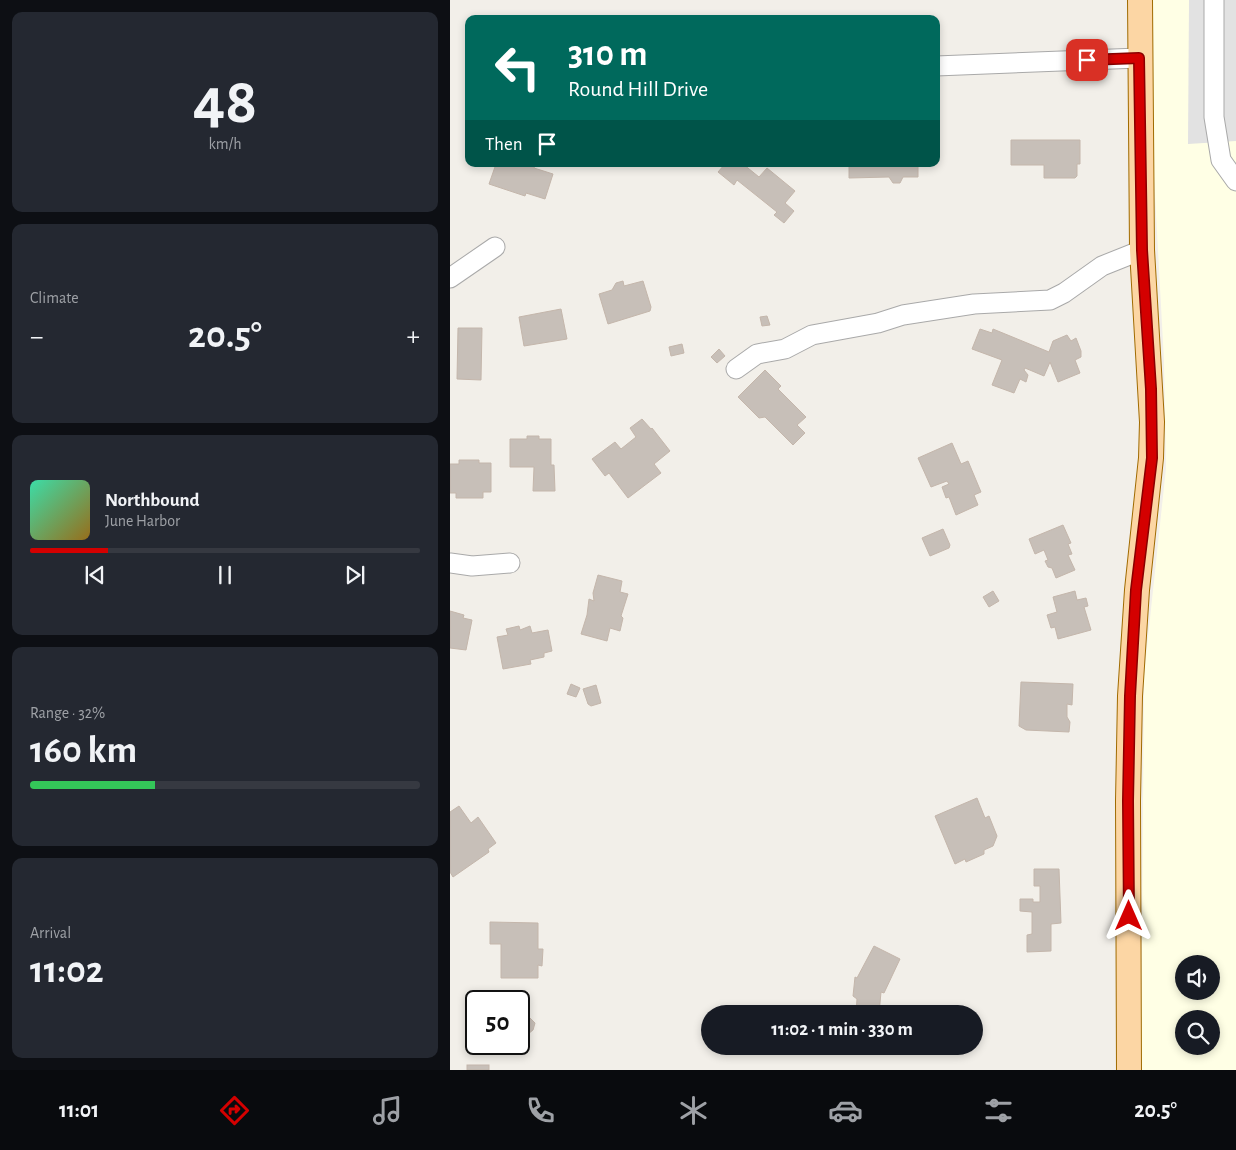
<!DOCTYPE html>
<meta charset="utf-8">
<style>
body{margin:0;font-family:"Alegreya Sans",sans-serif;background:#242831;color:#f1f3f6;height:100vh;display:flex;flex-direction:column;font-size:19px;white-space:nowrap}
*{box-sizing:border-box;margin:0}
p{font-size:16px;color:#9ea1a6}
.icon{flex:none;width:28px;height:28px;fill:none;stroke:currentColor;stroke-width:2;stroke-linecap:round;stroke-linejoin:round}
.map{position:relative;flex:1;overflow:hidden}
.details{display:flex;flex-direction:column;gap:12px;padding:12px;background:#0d0f14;width:450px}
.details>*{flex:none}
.hud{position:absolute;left:15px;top:15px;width:475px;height:152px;border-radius:10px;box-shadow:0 2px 8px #0003;background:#00695c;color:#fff;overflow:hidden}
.controls{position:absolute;left:725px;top:955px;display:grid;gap:10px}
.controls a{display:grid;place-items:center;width:45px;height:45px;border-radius:50%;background:#171b24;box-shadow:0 2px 8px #0003;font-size:25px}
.speed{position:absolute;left:15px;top:990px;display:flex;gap:10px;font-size:25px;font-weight:700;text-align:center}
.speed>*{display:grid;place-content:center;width:65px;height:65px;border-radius:50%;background:#171b24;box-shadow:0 2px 8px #0003;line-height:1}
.speed .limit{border:2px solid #111;border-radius:8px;background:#fff;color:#111}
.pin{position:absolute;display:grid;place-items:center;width:42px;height:42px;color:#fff;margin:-21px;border-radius:10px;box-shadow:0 2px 8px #0006}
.me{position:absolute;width:55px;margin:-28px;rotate:0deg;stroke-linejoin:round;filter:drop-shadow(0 0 4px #0008)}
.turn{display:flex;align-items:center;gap:18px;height:105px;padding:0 20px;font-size:22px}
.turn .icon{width:65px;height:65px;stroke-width:2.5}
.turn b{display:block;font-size:35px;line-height:42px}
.then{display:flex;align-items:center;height:48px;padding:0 20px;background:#0003;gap:10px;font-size:19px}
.big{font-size:38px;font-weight:700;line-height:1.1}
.details .tile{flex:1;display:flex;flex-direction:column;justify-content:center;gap:8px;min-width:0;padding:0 18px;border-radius:10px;background:#242831}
.details .dial{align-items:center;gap:0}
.dial b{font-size:65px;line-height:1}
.song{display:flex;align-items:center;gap:15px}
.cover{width:60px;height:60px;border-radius:8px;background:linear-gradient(135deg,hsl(160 70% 55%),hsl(40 70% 35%))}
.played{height:5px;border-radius:2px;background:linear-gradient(90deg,#d40000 20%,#363941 20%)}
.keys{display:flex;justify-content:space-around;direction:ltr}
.heat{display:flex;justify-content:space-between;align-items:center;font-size:28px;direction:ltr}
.charge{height:8px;border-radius:4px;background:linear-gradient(90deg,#34c759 32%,#363941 0)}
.trip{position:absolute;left:251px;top:1005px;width:282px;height:50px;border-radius:25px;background:#171b24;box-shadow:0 2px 8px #0003;font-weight:700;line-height:50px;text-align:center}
.tab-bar{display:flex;height:80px;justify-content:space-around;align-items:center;background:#090b0e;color:#9ea1a6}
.tab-bar .icon{width:35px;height:35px}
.tab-bar .current{color:#d40000}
.tab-bar b{font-size:22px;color:#f1f3f6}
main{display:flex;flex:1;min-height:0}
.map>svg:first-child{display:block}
.education{fill:#ffffe5;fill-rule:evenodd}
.parking{fill:#e2e2e2}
.building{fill:#c7bfb8;stroke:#c4b6ab}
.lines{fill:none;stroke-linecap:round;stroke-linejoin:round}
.minor-casing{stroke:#a9a9a9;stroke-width:21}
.major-casing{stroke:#a06b00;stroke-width:26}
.minor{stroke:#fff;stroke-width:19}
.major{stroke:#fcd6a4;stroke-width:24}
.route-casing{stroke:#8a0000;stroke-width:12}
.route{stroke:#d40000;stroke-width:9}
</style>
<main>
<section class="details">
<div class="tile dial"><b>48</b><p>km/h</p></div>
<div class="tile"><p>Climate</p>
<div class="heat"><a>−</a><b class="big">20.5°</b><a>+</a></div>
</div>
<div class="tile">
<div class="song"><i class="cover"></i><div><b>Northbound</b><p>June Harbor</p></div></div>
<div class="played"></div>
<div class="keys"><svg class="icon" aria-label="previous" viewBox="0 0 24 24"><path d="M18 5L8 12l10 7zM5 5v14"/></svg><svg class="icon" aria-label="pause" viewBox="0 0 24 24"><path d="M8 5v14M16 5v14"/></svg><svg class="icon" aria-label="next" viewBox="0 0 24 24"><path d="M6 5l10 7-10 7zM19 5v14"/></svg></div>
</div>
<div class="tile"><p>Range · 32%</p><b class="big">160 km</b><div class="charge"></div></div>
<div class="tile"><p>Arrival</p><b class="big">11:02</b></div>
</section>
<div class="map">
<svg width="786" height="1070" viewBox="0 0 786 1070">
<rect width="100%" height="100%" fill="#f2efe9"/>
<!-- education -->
<path class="education" d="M698,0H786V1070H691L694,675L716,468L714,361L697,48ZM734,964H761V991H734ZM734,1019H761V1046H734Z"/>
<!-- parking -->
<path class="parking" d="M739,0H786V141L738,144Z"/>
<!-- building -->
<g class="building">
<path d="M561,140H630V164H627V176L625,178H594V165H561Z"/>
<path d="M46,164H79L85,165L84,168L103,174L95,199L76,193L75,196L39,184Z"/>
<path d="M275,164H293L309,177L317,168L345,191L335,203L344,211L334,223L324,215L327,212L287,180L284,185L268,172Z"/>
<path d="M399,164H468V177H453L450,183H443L439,177L399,178Z"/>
<path d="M173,281L174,286L193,281L201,307L200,311L158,324L149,294L162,290L166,283Z"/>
<path d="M111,309L117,339L74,346L69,317Z"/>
<path d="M317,316L320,325L312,326L310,317Z"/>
<path d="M8,328H32L31,380L7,379Z"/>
<path d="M530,329L542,333L543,329L599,352L603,341L617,335L621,341L626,338L631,351V357L625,360L630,373L608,382L600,362L594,376L575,368L574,370L578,375L576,382L570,379L564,393L542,385L552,360L522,349Z"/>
<path d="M232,344L234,353L221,356L219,347Z"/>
<path d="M269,349L275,356L267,363L261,357Z"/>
<path d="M315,370L331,386L328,389L356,417L347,425L355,433L343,445L315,417L309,418L288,397Z"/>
<path d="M192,419L201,429L202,428L220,451L204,464L211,473L178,498L159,473L155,476L142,459L165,442L171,449L186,437L180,428Z"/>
<path d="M77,436H89V439H101V465H104L105,491H83L84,467H60V439H77Z"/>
<path d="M502,443L511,464L518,461L531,492L524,495L528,505L506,515L499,497L496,498L492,487L499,484L497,481L481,487L468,458Z"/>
<path d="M9,460H29V463H41V492H33V498H6V493H0V464H9Z"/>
<path d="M613,525L621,543L618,544L622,554L618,555L625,570L606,578L602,568L598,567L595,561L598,560L594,550L585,554L579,539Z"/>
<path d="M493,529L500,545L499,548L480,556L472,538Z"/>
<path d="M148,575L172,581L170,592L178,594L171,616L173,618L170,631L160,628L157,641L131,634L137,615L139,599L144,601L143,593Z"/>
<path d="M543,591L549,601L539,607L533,597Z"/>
<path d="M625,591L627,600L636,598L638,606L634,607L641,630L608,639L605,627L601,628L597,615L607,612L603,597Z"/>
<path d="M0,611L14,615L13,618L22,620L16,650L0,648Z"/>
<path d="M69,626L70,630L80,626L82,633L98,630L102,651L94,653V657L80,660L81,664L53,669L47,637L58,635L56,629Z"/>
<path d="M571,682L623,684L622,705L617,704V717L620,722L619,732L576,730L569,726Z"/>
<path d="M121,684L130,688L126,697L117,694Z"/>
<path d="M146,685L151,703L141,706L138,704L133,689Z"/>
<path d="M527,798L535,818L539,816L547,836L543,846L534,850V854L516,862L515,859L505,864L485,816Z"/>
<path d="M9,806L21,823L28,817L46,843L38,849L39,852L3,877L0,872V812Z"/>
<path d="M584,869H609L611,923L601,924V951L577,952V935L582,934V912L570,911V899H583V902H590V886H584Z"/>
<path d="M40,922L88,923V949H93L92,966L88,965V978H51V944H40Z"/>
<path d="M424,946L450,959L434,993L431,992L429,1014H406L407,999L403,996L405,977L407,978Z"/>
<path d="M74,1018H80L85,1023L83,1030L78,1034L69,1028L70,1021Z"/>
<rect x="17" y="1065" width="22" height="5"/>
</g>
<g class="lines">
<defs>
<g id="minor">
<path d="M764,0V117L771,160L786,181"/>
<path d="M486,66L689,58"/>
<path d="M0,278L45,247"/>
<path d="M286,369L307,354L335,349L362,335L428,323L453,315L524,304L600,300L614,293L652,266L692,250"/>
<path d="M0,563L22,566L60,563"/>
</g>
<path id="major" d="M679,1070L678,801L680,696L687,590L701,458L702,422L692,250L690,0"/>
</defs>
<!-- minor casing -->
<use href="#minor" class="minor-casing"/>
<!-- major casing -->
<use href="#major" class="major-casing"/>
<!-- minor -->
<use href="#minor" class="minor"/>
<!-- major -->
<use href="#major" class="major"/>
</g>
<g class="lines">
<defs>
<path id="route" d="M637,60L689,58L692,250L701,389L702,458L686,590L680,696L678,801L679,916"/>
</defs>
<!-- route casing -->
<use href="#route" class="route-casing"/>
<!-- route -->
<use href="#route" class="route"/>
</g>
</svg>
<div class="controls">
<a><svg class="icon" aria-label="sound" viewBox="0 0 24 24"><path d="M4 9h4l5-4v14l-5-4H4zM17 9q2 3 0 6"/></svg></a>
<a><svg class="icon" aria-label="search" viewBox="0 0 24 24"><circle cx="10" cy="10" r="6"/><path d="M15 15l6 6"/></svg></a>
</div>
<div class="speed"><div class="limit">50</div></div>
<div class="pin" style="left:637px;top:60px;background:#d93025"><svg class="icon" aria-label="arrive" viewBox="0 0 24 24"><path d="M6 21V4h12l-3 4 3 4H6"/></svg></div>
<svg class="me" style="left:679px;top:916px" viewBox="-20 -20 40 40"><path d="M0-17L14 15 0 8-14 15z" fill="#d40000" stroke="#fff" stroke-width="4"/></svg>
<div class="trip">11:02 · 1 min · 330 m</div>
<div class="hud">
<div class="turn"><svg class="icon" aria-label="left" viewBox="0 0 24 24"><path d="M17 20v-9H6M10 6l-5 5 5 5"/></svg><div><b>310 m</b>Round Hill Drive</div></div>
<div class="then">Then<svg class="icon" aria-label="arrive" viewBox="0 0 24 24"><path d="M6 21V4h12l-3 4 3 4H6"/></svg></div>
</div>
</div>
</main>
<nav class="tab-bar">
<b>11:01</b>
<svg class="icon current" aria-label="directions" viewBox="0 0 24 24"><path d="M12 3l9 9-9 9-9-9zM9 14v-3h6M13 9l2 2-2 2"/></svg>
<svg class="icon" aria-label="music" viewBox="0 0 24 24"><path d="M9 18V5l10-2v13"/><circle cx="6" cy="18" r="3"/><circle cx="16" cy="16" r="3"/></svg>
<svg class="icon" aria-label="phone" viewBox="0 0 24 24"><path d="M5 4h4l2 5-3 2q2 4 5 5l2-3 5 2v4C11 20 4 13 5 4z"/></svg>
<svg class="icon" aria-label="climate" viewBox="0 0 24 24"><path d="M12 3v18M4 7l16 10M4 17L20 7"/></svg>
<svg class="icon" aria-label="car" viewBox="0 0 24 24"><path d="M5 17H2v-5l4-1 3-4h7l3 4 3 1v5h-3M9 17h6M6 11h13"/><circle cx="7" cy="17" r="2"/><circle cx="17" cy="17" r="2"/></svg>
<svg class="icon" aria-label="filters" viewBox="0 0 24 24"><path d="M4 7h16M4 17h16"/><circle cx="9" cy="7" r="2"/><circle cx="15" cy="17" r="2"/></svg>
<b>20.5°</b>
</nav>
